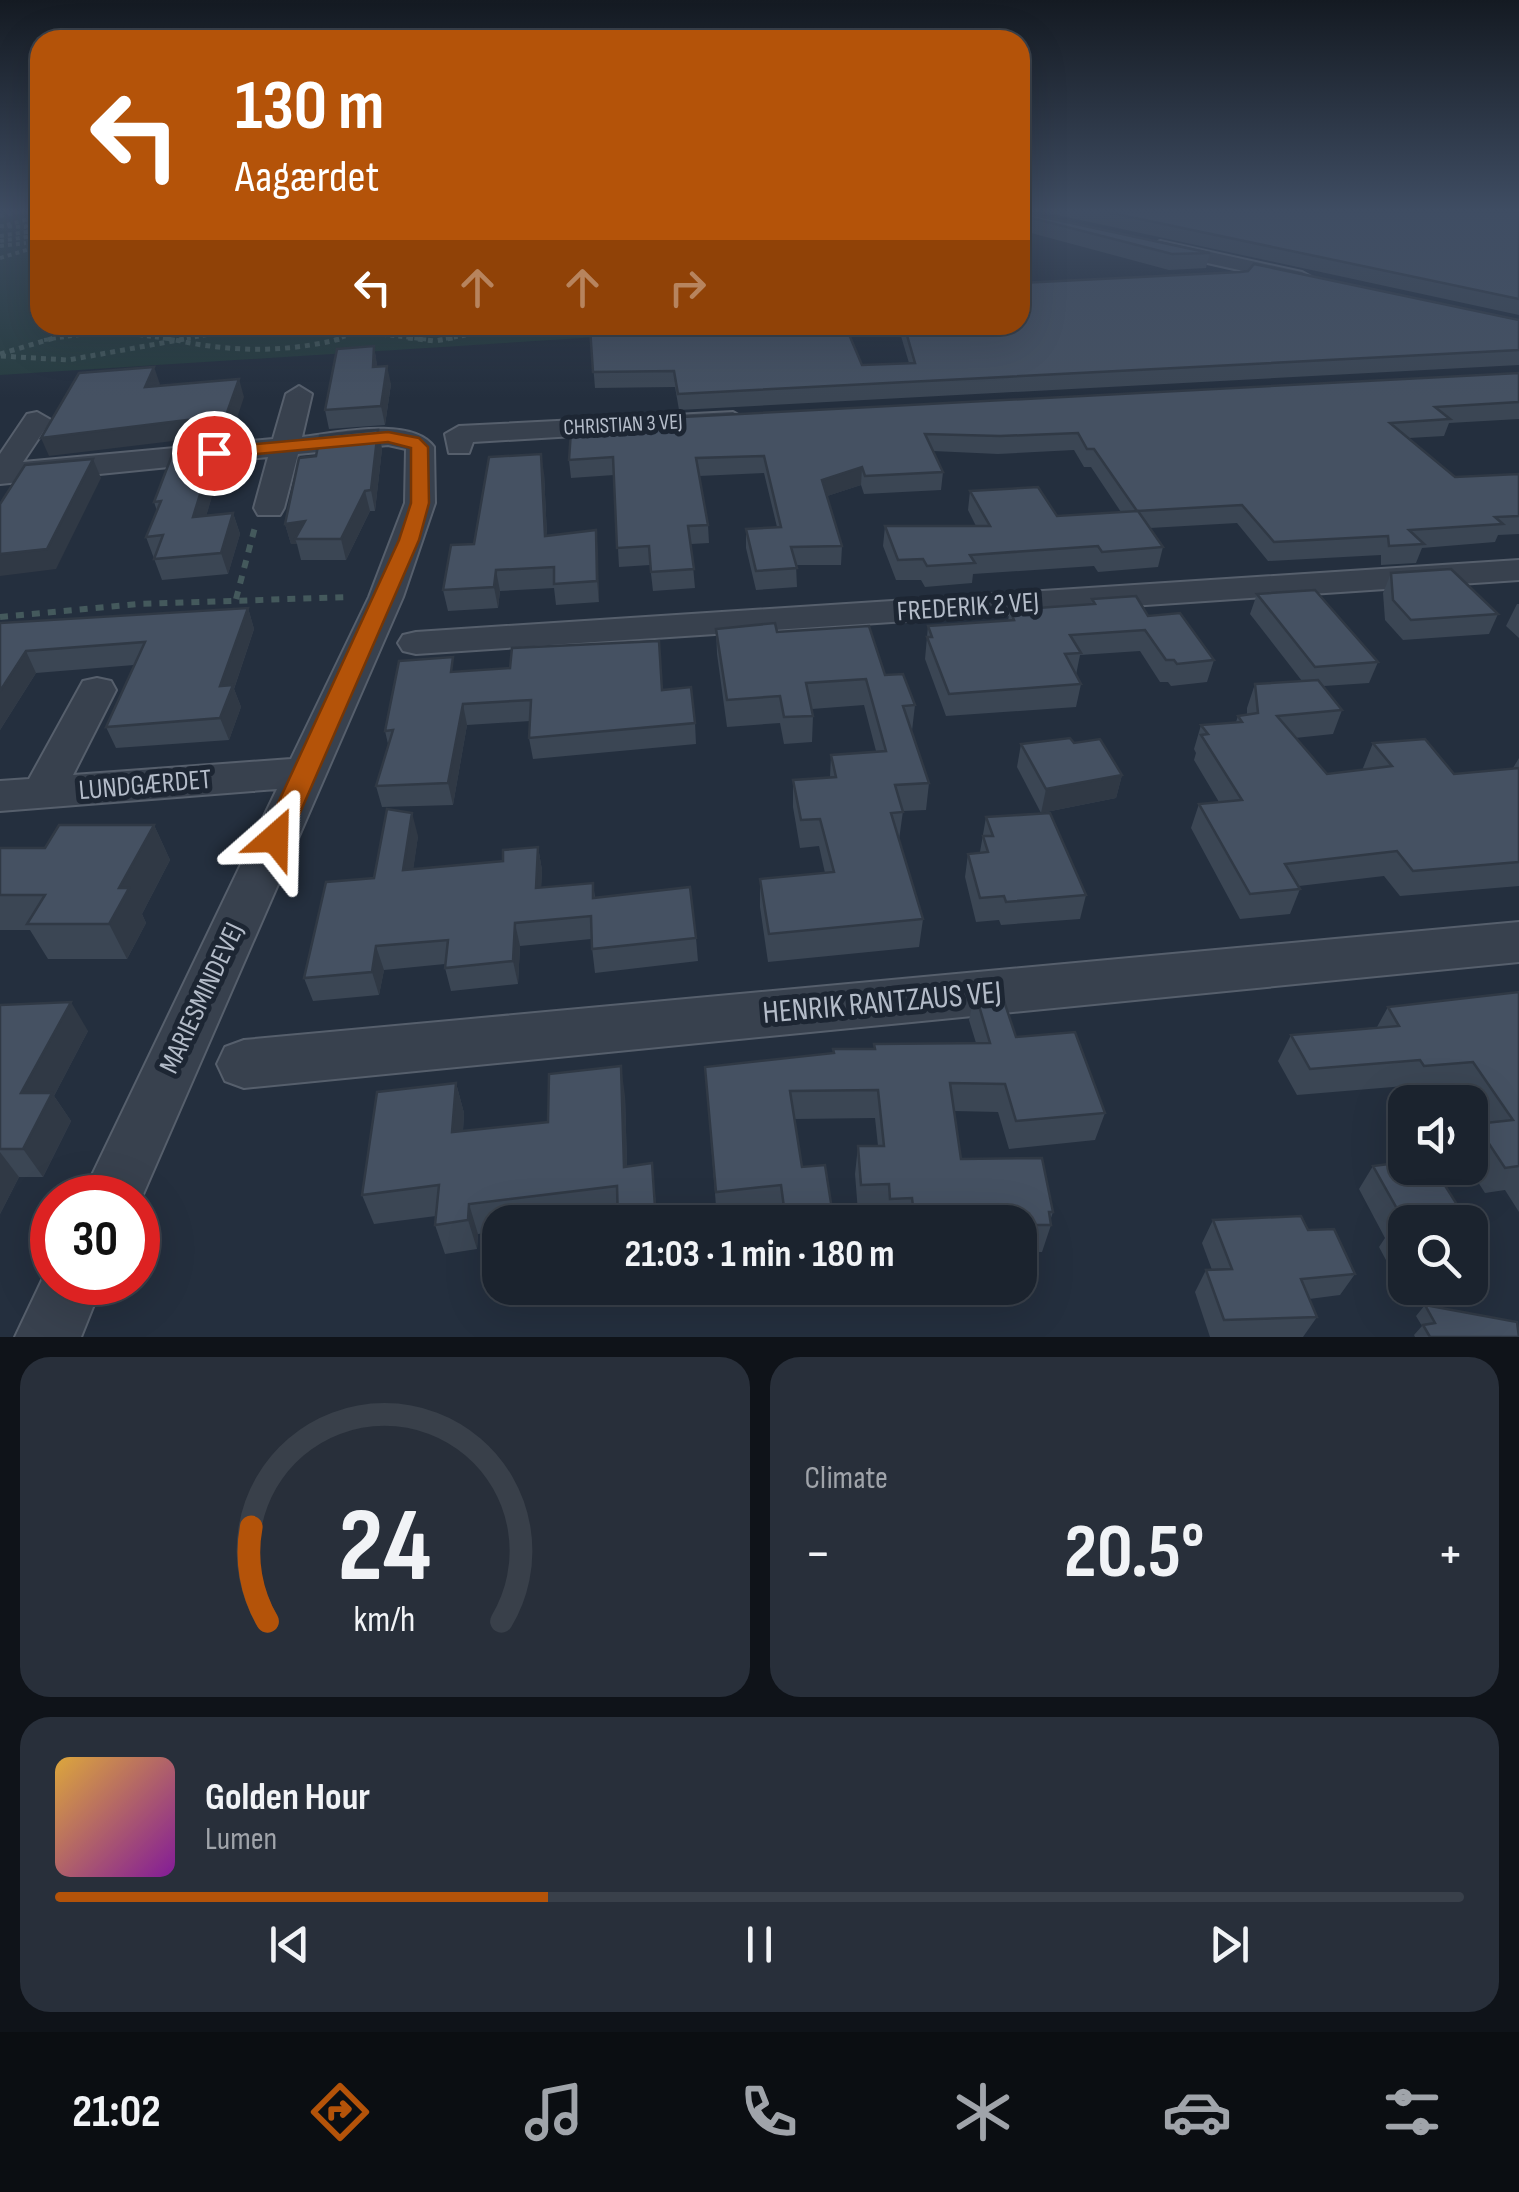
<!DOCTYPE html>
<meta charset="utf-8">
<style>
body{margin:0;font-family:"Sofia Sans Condensed",sans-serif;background:#282f3a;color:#f1f3f6;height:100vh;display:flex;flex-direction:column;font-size:38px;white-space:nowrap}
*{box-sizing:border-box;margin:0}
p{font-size:32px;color:#a0a4aa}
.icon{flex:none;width:55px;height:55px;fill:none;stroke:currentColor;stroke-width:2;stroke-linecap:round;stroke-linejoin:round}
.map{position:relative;height:1337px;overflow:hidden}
.panel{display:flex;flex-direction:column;gap:20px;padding:20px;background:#0f1319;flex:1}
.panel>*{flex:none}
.banner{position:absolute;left:30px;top:30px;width:1000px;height:305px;border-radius:30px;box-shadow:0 10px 40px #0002,0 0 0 2px #39404a;background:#b45309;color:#fff;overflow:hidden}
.buttons{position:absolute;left:1388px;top:1085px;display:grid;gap:20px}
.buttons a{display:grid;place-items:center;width:100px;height:100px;border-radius:20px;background:#1b232e;box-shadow:0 10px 40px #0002,0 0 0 2px #39404a;font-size:50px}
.speed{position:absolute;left:30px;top:1175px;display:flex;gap:20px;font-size:50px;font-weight:700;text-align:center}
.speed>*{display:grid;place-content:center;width:130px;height:130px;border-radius:50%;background:#1b232e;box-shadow:0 10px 40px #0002,0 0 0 2px #39404a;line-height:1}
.speed .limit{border:15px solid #d22;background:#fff;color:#111}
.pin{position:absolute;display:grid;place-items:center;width:85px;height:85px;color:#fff;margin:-42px;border:5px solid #fff;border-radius:50%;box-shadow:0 2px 10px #0007}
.me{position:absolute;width:110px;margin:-55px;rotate:25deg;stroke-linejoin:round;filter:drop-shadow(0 0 8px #0008)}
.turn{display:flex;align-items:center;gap:35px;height:210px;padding:0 40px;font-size:45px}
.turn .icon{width:130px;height:130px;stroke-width:2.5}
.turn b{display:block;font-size:70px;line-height:85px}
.lanes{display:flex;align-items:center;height:95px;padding:0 40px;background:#0003;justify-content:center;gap:50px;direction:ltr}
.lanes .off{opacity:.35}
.big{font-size:75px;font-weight:700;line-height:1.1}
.panel .tile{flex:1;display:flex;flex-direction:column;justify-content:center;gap:15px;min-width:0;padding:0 35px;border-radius:30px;background:#282f3a}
.panel .dial{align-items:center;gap:0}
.dial svg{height:260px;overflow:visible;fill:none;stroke:#39404a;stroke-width:7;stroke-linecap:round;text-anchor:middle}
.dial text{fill:#f1f3f6;stroke:none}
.song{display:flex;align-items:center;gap:30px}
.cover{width:120px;height:120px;border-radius:15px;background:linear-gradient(135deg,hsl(40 70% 55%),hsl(290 70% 35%))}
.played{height:10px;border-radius:5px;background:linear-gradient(90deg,#b45309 35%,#39404a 35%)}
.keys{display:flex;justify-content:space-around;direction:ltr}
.heat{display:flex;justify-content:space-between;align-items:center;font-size:55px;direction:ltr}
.panel .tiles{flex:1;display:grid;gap:20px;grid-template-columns:1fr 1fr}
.tile:last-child{grid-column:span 2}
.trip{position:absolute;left:482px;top:1205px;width:555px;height:100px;border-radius:30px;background:#1b232e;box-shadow:0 10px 40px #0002,0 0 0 2px #39404a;font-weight:700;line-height:100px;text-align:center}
.tab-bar{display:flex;height:160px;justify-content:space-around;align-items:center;background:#0b0e12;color:#a0a4aa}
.tab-bar .icon{width:70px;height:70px}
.tab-bar .current{color:#b45309}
.tab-bar b{font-size:45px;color:#f1f3f6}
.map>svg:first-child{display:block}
.green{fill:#263c3f}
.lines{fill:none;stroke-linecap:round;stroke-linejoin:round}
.minor-casing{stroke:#565f6c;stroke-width:4}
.path-far2{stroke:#44595c;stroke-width:4;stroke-dasharray:4 4;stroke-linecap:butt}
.path-far1{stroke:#44595c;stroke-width:5;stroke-dasharray:5 5;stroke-linecap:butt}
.path{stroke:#44595c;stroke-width:6;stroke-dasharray:8 8;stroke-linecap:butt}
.minor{fill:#38414e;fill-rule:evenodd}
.wall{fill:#3b4654}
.shaded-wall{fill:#303945}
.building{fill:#455162;stroke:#303945;stroke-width:2.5}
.route{fill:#b45309;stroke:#753606;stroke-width:2.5}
.labels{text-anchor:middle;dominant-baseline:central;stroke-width:10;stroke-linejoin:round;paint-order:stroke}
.far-street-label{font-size:22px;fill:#b4bcc9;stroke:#1d2633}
.street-label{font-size:28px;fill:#b4bcc9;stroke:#1d2633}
.near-street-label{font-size:32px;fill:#b4bcc9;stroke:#1d2633}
</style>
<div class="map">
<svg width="1519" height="1337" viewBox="0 0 1519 1337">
<rect width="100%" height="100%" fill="#242f3e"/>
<!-- green -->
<path class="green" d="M0,211H40V325H655L646,334L0,375Z"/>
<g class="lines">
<defs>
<g id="minor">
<path d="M1160,241L1302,272L1313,278L1302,284L1153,251L1150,247Z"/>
<path d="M299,386L312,394L302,437C336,433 412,416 434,447L435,503L403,597L138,1206V1198H81L277,789L0,811V781L29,779L83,681L97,678L111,681L116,690L73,775L291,759L369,597L405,503L406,449L388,445L298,454L284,508L280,515H258L254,508L268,457L0,484V454L27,414L37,412L51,420L23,462L273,439L286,394Z"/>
<path d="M733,412L747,420L743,426L473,442L469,453H449L445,434L459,426Z"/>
<path d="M1519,560V580L416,654L403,651L398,643L403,635L416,632Z"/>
<path d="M1519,922V962L244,1088L225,1081L217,1064L225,1047L244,1040Z"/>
<path d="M52,1259V1282H103L81,1337H15Z"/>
</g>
</defs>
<!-- minor casing -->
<use href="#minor" class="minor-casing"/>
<!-- path-far2 -->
<g class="path-far2">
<path d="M0,216L23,211"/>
<path d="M7,225L40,216"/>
<path d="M0,226L25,227L35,218"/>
<path d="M0,236L40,230"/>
<path d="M0,241L40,235"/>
<path d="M0,246L26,243"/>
<path d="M0,258L40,246"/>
<path d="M295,325L430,340"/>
<path d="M507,325L552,333L595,332"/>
<path d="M44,340L107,331L177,340"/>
<path d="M179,340L263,325"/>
<path d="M334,340L381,325"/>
<path d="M438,340L532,325"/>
</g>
<!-- path-far1 -->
<g class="path-far1">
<path d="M166,338C227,352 282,354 344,338"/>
<path d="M408,338L435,341L453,338"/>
<path d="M0,354L54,338"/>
<path d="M1,356L68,360L190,338"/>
</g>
<!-- path -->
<g class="path">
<path d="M236,599L255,527"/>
<path d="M0,617L139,604L350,597"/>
</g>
<!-- minor -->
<use href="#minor" class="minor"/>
</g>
<!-- wall -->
<g class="wall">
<path d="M1039,211H1519V315Z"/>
<path d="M1020,212L1210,253L1206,268L1169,270L1020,230Z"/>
<path d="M1519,320V365L679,410L675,387L595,388L590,328L862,365L909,363L898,326L878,325Z"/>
<path d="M374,346L377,367L391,384L385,425L329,429L325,410Z"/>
<path d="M1519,373V419L1449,423L1444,436L1409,438L1455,477L1519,474V534L1498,535L1495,542L1422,548L1416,563L1381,565V555L1268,561L1237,523L1150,528L1163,547L1158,567L1098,572L1094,566L973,574L972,583L925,587L921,580H896L883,546L885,526H976L968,510L970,491L1057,516L1121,512L1091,467H1084L1074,450L998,454L933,451L943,472L941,490L864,494L861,485L827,496L842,546L841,565H796L797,587L756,590L746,548V529L777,527L764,473L699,476L708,525L709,543L691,544L695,588L653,591L650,565L619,567L614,475L571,478L569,460L682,424V417Z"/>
<path d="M378,430L382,449L375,511H370L346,560H301L297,544H291L285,524L316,456Z"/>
<path d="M221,465L206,516L233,513L240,534L228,574L162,580L146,537L157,511L154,502Z"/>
<path d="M544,473L547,536L596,530L599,602L556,605L554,588L500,591L498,608L448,611L443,590L474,544Z"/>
<path d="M1391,573L1498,614L1489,634L1403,640L1385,620L1383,593Z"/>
<path d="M1257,594L1378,662L1369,683L1324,686L1342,710L1333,734L1295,738L1327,774L1364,770L1363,768L1373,743L1454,774L1513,768L1519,758V886L1400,896L1384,876L1299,886L1300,889L1290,914L1240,919L1191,828L1199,804L1219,802L1194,760L1196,753L1194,749L1201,725L1236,722L1238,716L1247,715V708L1255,684L1302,681L1250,614Z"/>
<path d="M1092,599L1148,616L1214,660L1207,682L1171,686L1168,682H1160L1140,651L1080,655L1076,675L1081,684L1076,707L946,716L925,659L928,626L1008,621L1010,610L1091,604Z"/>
<path d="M1517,604H1519V638L1506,626Z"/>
<path d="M248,608L254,629L234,689L241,707L229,740L116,748L106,727L134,665L36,673L0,730V623Z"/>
<path d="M716,629L777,632L885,675L915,705L912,731L929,783L926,810L903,811L899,840L923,919L919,947L768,962L760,907V879L825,873L819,846L800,848L793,807V780L830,777L831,755L876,751L864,705L812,709L813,716L812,742L784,744L780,723L727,727L717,654Z"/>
<path d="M456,672L662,690L695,723L696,744L533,759L529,738L530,721L467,725L453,805L382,807L376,786L388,744L385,731Z"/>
<path d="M1074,743L1122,775L1116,798L1041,813L1017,767L1021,744Z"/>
<path d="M986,817L1086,895L1080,919L1001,925L999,920L976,922L965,877L968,854L980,852Z"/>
<path d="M154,825L170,860L142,914L146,923L127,959H48L30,930H0V848H45Z"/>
<path d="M418,836L413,869L503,861L538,847L542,870L541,888L593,883L595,898L696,938L698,961L595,973L591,939L520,946L518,984L451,991L445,968V964L384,970L379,995L313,1001L304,978L374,878Z"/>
<path d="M975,992L1016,1037L1105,1113L1095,1140L1009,1149L998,1112L954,1111L961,1159L1053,1212L1050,1221L1051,1225L1042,1252H1020V1222H886L885,1211L858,1212L855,1174L858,1146H878L875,1118L795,1119L802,1167L834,1222H782L780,1212L717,1219L705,1067L874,1049V1044L976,1043L969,1020Z"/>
<path d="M1519,992V1212L1505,1190L1485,1193L1469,1168L1470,1133L1476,1124H1479L1470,1110V1102H1465L1456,1088L1408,1092L1405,1086L1297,1095L1278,1061L1291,1035L1377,1027L1388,1007Z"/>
<path d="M0,1005L88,1031L54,1096L71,1121L43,1177H19L0,1214Z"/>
<path d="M456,1083L464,1113L463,1131L548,1122L625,1096L627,1167L655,1193L657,1222H618L617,1216L564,1222H500V1231L478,1234L477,1249L445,1254L435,1225L436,1216L374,1224L362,1195Z"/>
<path d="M1373,1166L1405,1222V1287L1401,1288L1379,1247L1385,1238L1359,1189Z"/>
<path d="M1213,1220L1308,1230L1355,1274L1340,1295L1309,1299L1317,1317L1303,1337H1210L1195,1292L1206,1270H1212L1202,1243Z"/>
<path d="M1470,1226L1488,1256L1470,1279Z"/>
<path d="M1425,1305L1519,1337H1415L1414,1335L1422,1326L1416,1316Z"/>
</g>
<!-- shaded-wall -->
<g class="shaded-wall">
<path d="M374,346L377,364V385L373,367Z"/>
<path d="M387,366L391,384L385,425L381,406Z"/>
<path d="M154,367L160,384L151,405L145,387Z"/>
<path d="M239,379L244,397L230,439L191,443L190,439L49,456L41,438Z"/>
<path d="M378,430L382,449L375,511L371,490Z"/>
<path d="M215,446L221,465L200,538L193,517Z"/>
<path d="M541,454L544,473L548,556L545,536Z"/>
<path d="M93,459L101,478L56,569L0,576V554Z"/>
<path d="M862,467L861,485L821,498L822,480Z"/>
<path d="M365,491L370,511L346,560L341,539Z"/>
<path d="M233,513L240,534L228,574L221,553Z"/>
<path d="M305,521L295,539L297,544H291L285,524Z"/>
<path d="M596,530L598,551L599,602L597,581Z"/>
<path d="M496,570L500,591L498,608L494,587Z"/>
<path d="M248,608L254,629L234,689L241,707L229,740L220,718V686Z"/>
<path d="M26,651L36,673L0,730V691Z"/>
<path d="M463,704L467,725L453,805L448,783Z"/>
<path d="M1122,775L1116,798L1041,813L1046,789Z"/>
<path d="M412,813L418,836L410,893L403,870Z"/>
<path d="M154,825L170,860L142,914L146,923L127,959L109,924L119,888Z"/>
<path d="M538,847L542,870L540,911L536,888Z"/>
<path d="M515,923L520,946L518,984L513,961Z"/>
<path d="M376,946L384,970L379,995L372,972Z"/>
<path d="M71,1002L88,1031L54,1096L71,1121L43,1177L23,1149L21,1093Z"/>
<path d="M621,1066L625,1096L628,1196L624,1167Z"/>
<path d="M456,1083L464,1113L461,1162L452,1132Z"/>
<path d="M0,1152L19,1177L0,1214Z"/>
<path d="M469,1204L478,1234L477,1249L468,1220Z"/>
</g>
<!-- building -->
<g class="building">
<path d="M1102,211L1519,212V299Z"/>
<path d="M1020,212L1210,253L1172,254L1020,215Z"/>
<path d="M1254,264L1519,320V350L678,394L674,371L593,372L590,328L639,325H845L862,365L915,363L904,325H1020V283L1240,272L1248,271Z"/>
<path d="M374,346L373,367L387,366L381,406L325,410L337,349Z"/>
<path d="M154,367L145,387L239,379L224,421L185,425L187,420L41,438L79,373Z"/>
<path d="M1519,373V402L1435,407L1450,419L1390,423L1455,477L1519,474V516L1495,517L1503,524L1409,530L1424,544L1389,546L1388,536L1274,542L1242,505L1137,511L1094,449H1087L1078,433L1000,436L925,434L943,472L865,476L862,467L822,480L842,546L791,547L797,568L756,571L746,529L781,527L764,456L696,458L708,525L688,526L694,569L651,572L649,546L617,548L613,457L569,460L571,431L683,424L682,417Z"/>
<path d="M378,430L371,490L365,491L341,539H295L305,521L285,524L299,458L316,456L320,436Z"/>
<path d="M215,446L193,517L233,513L221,553L154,559L163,535L146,537L161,501L154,502L174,450Z"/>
<path d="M541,454L545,536L596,530L597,581L554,584V567L496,570L494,587L443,590L451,545L474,544L489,457Z"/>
<path d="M93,459L47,549L0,554V504L25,465Z"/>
<path d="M1038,487L1057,516L1138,511L1163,547L1102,552L1098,546L970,555L975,563L927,566L923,559L898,560L885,526H990L970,491Z"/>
<path d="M1451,569L1498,614L1411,620L1393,600L1391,573Z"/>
<path d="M1315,590L1378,662L1315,667L1257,594Z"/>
<path d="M1136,596L1148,616L1180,613L1214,660L1177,664L1174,660H1166L1145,630L1070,635L1081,653L1065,654L1081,684L949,694L927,637H932L928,626L1014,620L1010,610L1095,604L1092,599Z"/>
<path d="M248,608L220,686L233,685L220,718L106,727L145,642L26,651L0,691V623Z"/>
<path d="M775,623L777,632L869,626L885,675L903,674L915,705L903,706L929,783L895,785L903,812L891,813L923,919L769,934L760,879L834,872L820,819L801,820L793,780L836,777L831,755L886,751L866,679L806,683L813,716L784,717L780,696L727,700L716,629Z"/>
<path d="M659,641L662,690L691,687L695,723L529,738L531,700L463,704L448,783L376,786L393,730L385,731L399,661L453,657L451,672L510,668L512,648Z"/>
<path d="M1318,680L1342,710L1277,716L1327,774L1392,766L1373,743L1425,739L1454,774L1519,768V862L1413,871L1397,851L1285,864L1300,889L1250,894L1199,804L1242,800L1201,735L1208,734L1201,725L1242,722L1238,716L1258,713L1255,684Z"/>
<path d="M1070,738L1074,743L1100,739L1122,775L1046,789L1021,744Z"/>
<path d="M387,809L412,813L403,870L503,861V850L538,847L536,888L593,883V898L690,887L696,938L592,949L591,916L515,923L513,961L445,968L448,940L376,946L372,972L304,978L326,882L374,878Z"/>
<path d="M1050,813L1086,895L1006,902L1004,896L980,898L968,854L988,852L983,836H993L986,817Z"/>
<path d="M59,825H154L119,888H129L109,924H27L45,895H0V848H45Z"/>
<path d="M1000,989L1016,1037L1075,1032L1105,1113L1016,1121L1005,1084L950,1083L961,1159L1042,1158L1053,1212H1049L1051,1225H1020V1222H915L912,1198L890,1199L889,1184L861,1185L858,1146H884L878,1090L790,1091L802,1167L825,1165L834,1222H786L781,1185L716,1192L705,1067L834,1053L833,1049H875L874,1044L990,1043L975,992Z"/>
<path d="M1519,992V1166L1505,1168L1476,1124L1513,1120L1473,1062L1424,1066L1420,1060L1310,1069L1291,1035L1399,1026L1388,1007Z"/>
<path d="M71,1002L21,1093H52L23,1149H0V1005Z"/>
<path d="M621,1066L624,1167L652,1163L656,1222H618L617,1186L469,1204L468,1220L435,1225L439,1185L362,1195L377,1092L456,1083L452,1132L548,1122L549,1074Z"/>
<path d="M1405,1162V1168H1434L1468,1222H1405V1243L1394,1224L1405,1223L1373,1166Z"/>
<path d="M1301,1216L1308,1230L1334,1229L1355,1274L1301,1279L1317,1317L1224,1320L1206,1270L1232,1269L1213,1220Z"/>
<path d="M1470,1226L1488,1256L1470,1259Z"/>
<path d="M1425,1305L1517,1322L1519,1337H1430L1423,1325L1435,1323Z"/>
</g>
<!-- sky -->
<linearGradient id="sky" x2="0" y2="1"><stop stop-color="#141a22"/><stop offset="0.53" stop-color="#3f4d63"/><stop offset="1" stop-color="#3f4d63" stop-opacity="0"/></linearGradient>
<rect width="1519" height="398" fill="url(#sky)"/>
<!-- route -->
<path class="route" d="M388,432L419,438L428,447L429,503L419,540L289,838L285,845H266L262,838L399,540L411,503V448L388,442L214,458L205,453L214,448Z"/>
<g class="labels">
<!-- far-street labels -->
<g class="far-street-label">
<text transform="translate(623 425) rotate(-3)">CHRISTIAN 3 VEJ</text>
</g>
<!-- street labels -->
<g class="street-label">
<text transform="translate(968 607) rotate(-4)">FREDERIK 2 VEJ</text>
<text transform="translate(145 785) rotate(-5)">LUNDGÆRDET</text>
<text transform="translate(202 998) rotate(-65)">MARIESMINDEVEJ</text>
</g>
<!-- near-street labels -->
<g class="near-street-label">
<text transform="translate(882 1003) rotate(-5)">HENRIK RANTZAUS VEJ</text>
</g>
</g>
</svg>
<div class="buttons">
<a><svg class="icon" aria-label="sound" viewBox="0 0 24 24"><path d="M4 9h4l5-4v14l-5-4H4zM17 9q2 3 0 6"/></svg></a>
<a><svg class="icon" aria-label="search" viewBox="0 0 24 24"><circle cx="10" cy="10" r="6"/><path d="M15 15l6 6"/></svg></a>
</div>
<div class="speed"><div class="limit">30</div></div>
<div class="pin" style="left:214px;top:453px;background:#d93025"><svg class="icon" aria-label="arrive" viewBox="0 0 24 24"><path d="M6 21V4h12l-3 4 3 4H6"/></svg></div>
<svg class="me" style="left:275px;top:838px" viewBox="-20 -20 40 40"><path d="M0-17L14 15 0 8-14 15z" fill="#b45309" stroke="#fff" stroke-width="4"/></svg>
<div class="trip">21:03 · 1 min · 180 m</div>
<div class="banner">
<div class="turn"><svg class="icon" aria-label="left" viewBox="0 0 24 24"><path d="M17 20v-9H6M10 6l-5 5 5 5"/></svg><div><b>130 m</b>Aagærdet</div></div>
<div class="lanes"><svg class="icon" aria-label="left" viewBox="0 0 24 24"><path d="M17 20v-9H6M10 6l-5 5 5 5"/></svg><svg class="icon off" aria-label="ahead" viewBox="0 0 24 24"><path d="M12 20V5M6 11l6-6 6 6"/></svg><svg class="icon off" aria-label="ahead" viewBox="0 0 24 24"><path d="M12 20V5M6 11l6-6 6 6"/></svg><svg class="icon off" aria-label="right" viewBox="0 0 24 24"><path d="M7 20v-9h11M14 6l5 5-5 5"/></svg></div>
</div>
</div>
<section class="panel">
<div class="tiles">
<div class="tile dial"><svg viewBox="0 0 100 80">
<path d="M14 69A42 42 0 1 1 86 69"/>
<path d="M14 69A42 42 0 0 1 9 40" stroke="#b45309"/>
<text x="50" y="56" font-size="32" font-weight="700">24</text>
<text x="50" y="72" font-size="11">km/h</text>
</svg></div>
<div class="tile"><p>Climate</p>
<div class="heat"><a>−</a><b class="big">20.5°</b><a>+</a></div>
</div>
<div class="tile">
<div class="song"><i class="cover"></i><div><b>Golden Hour</b><p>Lumen</p></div></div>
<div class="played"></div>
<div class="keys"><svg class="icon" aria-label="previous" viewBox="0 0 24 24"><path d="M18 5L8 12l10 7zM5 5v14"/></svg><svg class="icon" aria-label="pause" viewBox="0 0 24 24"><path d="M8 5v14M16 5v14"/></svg><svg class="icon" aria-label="next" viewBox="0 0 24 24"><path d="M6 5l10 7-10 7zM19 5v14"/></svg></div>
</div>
</div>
</section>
<nav class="tab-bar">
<b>21:02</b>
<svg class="icon current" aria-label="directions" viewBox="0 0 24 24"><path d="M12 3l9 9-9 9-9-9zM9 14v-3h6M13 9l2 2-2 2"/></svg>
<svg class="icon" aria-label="music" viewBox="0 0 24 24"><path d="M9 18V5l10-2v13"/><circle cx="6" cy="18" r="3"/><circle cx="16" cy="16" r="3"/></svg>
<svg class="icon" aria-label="phone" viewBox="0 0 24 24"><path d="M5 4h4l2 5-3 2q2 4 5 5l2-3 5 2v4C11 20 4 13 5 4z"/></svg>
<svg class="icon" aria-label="climate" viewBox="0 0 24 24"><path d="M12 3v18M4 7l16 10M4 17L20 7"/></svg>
<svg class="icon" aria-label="car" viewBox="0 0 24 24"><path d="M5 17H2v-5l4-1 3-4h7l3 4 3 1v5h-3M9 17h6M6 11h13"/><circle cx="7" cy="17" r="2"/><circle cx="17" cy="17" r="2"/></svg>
<svg class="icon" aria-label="filters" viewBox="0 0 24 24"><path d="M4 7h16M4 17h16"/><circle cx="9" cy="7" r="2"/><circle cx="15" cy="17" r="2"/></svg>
</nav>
